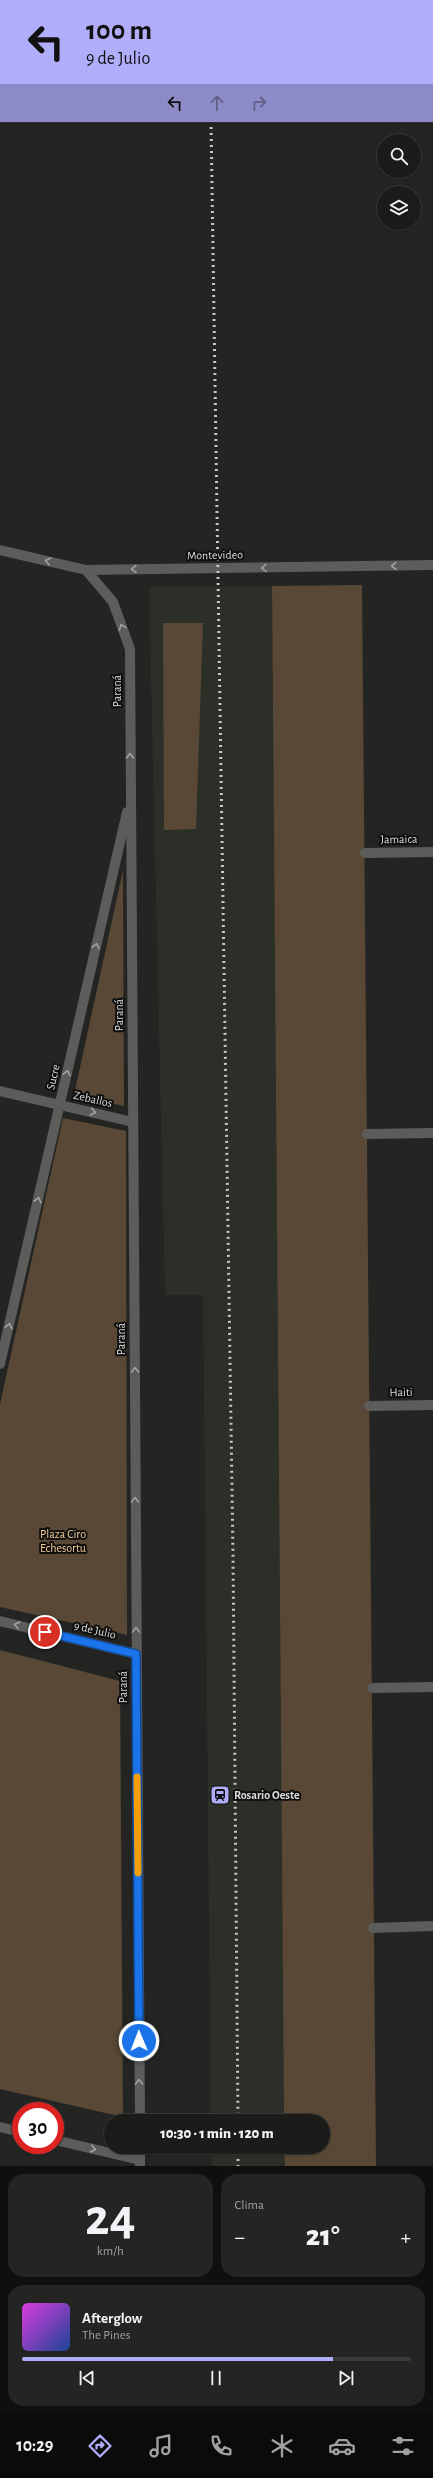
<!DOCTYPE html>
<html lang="es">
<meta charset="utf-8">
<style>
body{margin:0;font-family:"Alegreya Sans",sans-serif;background:#242523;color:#f1f3f6;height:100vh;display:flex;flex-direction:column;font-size:15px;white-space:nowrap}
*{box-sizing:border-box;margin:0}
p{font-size:13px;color:#a0a1a2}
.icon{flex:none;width:22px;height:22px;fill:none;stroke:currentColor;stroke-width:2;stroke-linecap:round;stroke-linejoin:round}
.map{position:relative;height:2166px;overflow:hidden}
.drawer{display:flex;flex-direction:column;gap:8px;padding:8px;background:#0f0f0e;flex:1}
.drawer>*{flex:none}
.top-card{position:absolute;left:0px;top:0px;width:433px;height:122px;box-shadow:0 1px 3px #0004,0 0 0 1px #393a39;background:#b0aefa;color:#111;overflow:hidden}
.buttons{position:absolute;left:377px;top:134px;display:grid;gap:8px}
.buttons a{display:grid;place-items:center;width:44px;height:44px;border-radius:50%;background:#1b1c1a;box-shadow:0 1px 3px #0004,0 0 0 1px #393a39;font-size:20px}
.speed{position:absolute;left:12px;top:2102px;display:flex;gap:8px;font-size:20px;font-weight:700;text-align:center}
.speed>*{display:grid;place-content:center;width:52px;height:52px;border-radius:50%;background:#1b1c1a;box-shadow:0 1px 3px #0004,0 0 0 1px #393a39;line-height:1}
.speed .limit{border:6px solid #d22;background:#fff;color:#111}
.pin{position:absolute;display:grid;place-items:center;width:34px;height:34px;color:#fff;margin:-17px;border:2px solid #fff;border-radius:50%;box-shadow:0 1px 4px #0007}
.me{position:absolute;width:44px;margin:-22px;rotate:359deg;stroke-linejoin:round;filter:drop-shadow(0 0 3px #0008)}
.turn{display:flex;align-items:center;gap:14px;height:84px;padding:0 20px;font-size:18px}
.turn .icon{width:52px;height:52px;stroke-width:2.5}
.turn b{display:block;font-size:28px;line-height:34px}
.lanes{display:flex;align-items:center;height:38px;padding:0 20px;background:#0003;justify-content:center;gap:20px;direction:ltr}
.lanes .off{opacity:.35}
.big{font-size:30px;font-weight:800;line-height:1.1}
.drawer .tile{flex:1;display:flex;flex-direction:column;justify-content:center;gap:6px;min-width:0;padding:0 14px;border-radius:16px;background:#242523}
.drawer .dial{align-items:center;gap:0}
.dial b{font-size:52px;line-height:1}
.song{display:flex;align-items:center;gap:12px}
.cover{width:48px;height:48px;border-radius:6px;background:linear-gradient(135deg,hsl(300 70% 55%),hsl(220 70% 35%))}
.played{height:4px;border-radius:2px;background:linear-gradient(90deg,#b0aefa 80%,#393a39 80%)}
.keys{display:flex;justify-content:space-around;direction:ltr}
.heat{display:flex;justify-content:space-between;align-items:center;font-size:22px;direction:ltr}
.drawer .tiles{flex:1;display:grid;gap:8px;grid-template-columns:1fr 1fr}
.tile:last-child{grid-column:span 2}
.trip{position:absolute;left:104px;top:2114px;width:226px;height:40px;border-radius:20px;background:#1b1c1a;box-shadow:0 1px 3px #0004,0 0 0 1px #393a39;font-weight:800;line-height:40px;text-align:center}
.dock{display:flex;height:64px;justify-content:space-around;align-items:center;background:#0b0b0a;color:#a0a1a2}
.dock .icon{width:28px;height:28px}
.dock .active{color:#b0aefa}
.dock b{font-size:18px;color:#f1f3f6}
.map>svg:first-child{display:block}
.built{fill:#2b2f27}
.green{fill:#584835}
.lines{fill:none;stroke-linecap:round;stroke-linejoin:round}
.minor{stroke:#5c5c5b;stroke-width:10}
.major{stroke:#939390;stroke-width:10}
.rail{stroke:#c6c7c6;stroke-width:3;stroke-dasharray:2 4;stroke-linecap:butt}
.oneway{stroke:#a2a3a2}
.route-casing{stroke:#114b97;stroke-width:10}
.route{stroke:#1a73e8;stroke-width:7}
.slow{stroke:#f59e0b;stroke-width:7}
.labels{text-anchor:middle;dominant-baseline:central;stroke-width:4;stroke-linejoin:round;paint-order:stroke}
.street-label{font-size:12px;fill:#dcdddc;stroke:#0e0e0d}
.park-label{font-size:12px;fill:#f9cb99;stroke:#0e0e0d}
.poi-label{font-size:12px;font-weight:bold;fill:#dcdddc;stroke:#0e0e0d;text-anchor:start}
</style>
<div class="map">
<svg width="433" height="2166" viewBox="0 0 433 2166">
<rect width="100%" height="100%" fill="#242523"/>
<!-- built -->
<g class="built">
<path d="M272,586L284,2121H211L203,1295H165L149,587Z"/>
<path d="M211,2147H284L285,2166H212Z"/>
</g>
<!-- green -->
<g class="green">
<path d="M362,585L376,2166H285L284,2147H323V2121H284L272,586Z"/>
<path d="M163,623H203L196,829L164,830Z"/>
<path d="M123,870L124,1106L74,1095Z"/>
<path d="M63,1118L126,1131L127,1635L0,1607V1404Z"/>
<path d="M0,1650L120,1681L123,2117L0,2089Z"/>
</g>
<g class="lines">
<!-- minor -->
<g class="minor">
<path d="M0,550L86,570L433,565"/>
<path d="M86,570L113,602L130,649L140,2121"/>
<path d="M365,853L433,852"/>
<path d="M0,1091L133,1122"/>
<path d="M367,1134L433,1133"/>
<path d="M0,1364L127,812"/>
<path d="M369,1406L433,1405"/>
<path d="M0,1621L136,1654"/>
<path d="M372,1688L433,1687"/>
<path d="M373,1928L433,1926"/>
<path d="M0,2127L21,2132"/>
<path d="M55,2140L140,2160"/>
<path d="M140,2147V2166"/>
</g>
<!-- major -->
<g class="major">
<path d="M0,2H1"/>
<path d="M432,35H433"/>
<path d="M0,46L1,47"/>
<path d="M432,80H433"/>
</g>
<!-- rail -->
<g class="rail">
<path d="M211,1V0"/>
<path d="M211,121L233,1555L238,2121"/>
<path d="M238,2147V2166"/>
</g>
</g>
<!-- one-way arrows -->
<defs><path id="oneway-chevron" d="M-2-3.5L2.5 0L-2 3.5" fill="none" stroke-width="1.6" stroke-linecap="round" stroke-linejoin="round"/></defs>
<g class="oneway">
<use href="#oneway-chevron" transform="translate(48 561) rotate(-167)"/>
<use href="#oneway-chevron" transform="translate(394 566) rotate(179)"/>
<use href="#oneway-chevron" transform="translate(264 568) rotate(179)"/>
<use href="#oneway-chevron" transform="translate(134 569) rotate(179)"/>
<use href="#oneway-chevron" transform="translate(122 627) rotate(-110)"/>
<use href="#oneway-chevron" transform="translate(130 756) rotate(-90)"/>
<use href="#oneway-chevron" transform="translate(96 946) rotate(-77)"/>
<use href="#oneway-chevron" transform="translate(67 1073) rotate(-77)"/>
<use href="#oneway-chevron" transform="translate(93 1112) rotate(13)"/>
<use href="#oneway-chevron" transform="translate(38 1200) rotate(-77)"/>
<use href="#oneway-chevron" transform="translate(9 1326) rotate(-77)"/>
<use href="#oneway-chevron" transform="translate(135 1370) rotate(-90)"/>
<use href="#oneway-chevron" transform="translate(135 1500) rotate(-90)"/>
<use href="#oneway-chevron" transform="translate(17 1625) rotate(-167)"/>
<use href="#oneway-chevron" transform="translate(136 1630) rotate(-90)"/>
<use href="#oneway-chevron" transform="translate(139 2082) rotate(-90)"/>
<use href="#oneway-chevron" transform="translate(93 2149) rotate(13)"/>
</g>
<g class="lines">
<defs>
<path id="route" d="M45,1632L136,1654L139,2041"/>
</defs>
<!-- route casing -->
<use href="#route" class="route-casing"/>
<!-- route -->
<use href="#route" class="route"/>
<!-- slow -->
<path class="slow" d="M137,1777L138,1873"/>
</g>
<!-- icons -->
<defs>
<symbol id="station-square" viewBox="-11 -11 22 22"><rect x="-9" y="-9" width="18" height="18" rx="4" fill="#b0aefa" stroke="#0e0e0d"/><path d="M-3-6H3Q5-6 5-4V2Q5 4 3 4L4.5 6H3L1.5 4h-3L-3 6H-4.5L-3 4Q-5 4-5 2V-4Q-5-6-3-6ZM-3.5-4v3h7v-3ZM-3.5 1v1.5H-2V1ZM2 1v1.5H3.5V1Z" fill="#111"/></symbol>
</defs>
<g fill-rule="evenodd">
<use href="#station-square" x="209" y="1784" width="22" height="22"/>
</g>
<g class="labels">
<!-- street labels -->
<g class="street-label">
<text transform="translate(215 555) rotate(-1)">Montevideo</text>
<text transform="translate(117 691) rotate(-90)">Paraná</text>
<text transform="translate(399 839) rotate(-1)">Jamaica</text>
<text transform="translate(119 1015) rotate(-90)">Paraná</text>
<text transform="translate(53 1077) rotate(-77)">Sucre</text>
<text transform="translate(93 1099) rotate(13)">Zeballos</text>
<text transform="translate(121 1339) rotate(-90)">Paraná</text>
<text transform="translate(401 1392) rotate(-1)">Haiti</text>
<text transform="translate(95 1630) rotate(13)">9 de Julio</text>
<text transform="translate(123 1687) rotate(-90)">Paraná</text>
</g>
<!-- park labels -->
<g class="park-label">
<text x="63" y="1534">Plaza Ciro<tspan x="63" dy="14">Echesortu</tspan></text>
</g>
<!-- poi labels -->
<g class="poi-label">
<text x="234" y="1795">Rosario Oeste</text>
</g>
</g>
</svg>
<div class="buttons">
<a><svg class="icon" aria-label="search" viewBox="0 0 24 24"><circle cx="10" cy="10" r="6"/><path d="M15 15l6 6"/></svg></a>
<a><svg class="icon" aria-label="layers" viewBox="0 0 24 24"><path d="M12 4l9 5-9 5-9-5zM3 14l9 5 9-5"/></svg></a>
</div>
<div class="speed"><div class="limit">30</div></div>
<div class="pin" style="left:45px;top:1632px;background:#d93025"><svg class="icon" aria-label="arrive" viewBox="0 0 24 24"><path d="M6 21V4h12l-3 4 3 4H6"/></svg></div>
<svg class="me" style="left:139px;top:2041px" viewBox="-20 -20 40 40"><circle r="17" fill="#1a73e8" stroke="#fff" stroke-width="3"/><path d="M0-11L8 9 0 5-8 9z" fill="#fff"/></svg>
<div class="trip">10:30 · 1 min · 120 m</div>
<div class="top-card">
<div class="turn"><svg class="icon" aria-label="left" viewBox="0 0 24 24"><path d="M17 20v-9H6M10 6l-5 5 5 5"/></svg><div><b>100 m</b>9 de Julio</div></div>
<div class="lanes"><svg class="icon" aria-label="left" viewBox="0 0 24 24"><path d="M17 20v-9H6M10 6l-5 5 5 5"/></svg><svg class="icon off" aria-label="ahead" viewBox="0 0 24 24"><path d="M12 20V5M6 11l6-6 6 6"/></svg><svg class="icon off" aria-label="right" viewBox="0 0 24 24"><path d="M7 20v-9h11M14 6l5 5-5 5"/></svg></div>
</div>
</div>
<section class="drawer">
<div class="tiles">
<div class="tile dial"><b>24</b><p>km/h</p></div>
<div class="tile"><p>Clima</p>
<div class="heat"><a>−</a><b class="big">21°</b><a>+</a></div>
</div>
<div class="tile">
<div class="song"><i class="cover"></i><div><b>Afterglow</b><p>The Pines</p></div></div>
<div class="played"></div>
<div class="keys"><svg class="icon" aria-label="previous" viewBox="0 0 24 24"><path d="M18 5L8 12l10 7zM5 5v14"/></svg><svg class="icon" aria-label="pause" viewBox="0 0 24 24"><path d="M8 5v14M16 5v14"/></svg><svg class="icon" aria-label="next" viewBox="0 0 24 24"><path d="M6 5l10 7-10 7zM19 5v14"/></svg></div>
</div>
</div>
</section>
<nav class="dock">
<b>10:29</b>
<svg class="icon active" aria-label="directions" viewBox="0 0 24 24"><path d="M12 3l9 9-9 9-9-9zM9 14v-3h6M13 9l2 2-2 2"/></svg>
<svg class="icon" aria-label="music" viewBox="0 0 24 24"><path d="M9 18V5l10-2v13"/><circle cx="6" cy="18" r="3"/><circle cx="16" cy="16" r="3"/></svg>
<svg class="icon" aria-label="phone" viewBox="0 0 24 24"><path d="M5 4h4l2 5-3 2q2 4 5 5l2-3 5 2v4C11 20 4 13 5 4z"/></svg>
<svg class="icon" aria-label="climate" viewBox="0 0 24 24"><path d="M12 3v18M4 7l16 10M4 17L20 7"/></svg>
<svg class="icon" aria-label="car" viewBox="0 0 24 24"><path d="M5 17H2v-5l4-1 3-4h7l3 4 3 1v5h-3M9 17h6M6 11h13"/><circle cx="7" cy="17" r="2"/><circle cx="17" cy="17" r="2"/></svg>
<svg class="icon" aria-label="filters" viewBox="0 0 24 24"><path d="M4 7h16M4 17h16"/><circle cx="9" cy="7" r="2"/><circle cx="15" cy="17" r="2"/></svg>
</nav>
